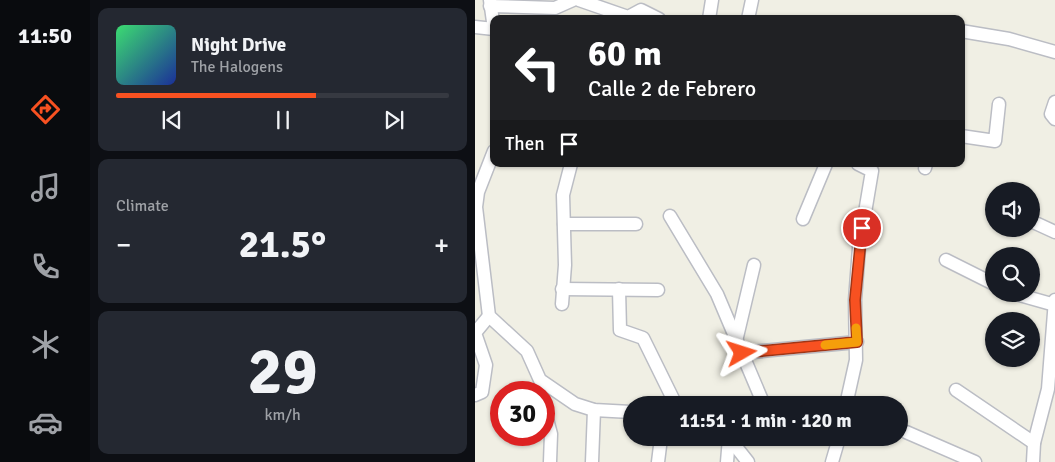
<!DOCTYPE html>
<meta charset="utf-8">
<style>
body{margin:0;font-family:Signika,sans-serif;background:#242831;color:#f1f3f6;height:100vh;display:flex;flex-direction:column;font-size:19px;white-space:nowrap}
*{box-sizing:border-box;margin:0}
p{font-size:16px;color:#9ea1a6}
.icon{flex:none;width:28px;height:28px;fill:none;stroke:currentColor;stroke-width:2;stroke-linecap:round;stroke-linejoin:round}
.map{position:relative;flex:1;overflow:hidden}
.sheet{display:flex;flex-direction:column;gap:8px;padding:8px;background:#0d0f14;width:385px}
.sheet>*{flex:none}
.banner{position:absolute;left:15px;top:15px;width:475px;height:152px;border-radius:10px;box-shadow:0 1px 4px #0004;background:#202124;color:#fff;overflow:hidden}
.fabs{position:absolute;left:510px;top:182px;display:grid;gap:10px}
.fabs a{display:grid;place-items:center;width:55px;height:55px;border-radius:50%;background:#171b24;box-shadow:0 1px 4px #0004;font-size:25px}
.speed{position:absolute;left:15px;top:381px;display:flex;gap:10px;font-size:25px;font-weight:700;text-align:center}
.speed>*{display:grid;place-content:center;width:65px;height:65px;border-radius:50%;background:#171b24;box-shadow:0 1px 4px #0004;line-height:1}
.speed .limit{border:8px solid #d22;background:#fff;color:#111}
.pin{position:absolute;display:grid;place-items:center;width:42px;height:42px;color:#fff;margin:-21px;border:2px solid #fff;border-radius:50%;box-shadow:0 1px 5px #0007}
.me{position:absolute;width:55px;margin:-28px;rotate:84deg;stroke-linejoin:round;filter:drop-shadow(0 0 4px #0008)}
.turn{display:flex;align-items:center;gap:18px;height:105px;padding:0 15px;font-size:22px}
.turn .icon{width:65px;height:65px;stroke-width:2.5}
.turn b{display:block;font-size:35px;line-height:42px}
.then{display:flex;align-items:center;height:48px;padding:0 15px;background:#0003;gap:10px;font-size:19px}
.big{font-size:38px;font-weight:700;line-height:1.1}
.sheet .widget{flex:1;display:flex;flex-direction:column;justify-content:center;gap:8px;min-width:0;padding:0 18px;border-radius:10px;background:#242831}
.sheet .dial{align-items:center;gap:0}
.dial b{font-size:65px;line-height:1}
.song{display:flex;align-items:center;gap:15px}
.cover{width:60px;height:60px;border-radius:8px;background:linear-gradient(135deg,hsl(140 70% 55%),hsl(230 70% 35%))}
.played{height:5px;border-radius:2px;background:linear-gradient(90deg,#f85121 60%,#363941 60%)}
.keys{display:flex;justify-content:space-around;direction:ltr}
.heat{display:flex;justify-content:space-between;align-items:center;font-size:28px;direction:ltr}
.trip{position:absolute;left:148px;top:396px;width:285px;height:50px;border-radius:25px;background:#171b24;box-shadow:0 1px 4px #0004;font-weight:700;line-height:50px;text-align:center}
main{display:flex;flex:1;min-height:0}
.tab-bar{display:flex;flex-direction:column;width:90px;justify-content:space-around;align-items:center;background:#090b0e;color:#9ea1a6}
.tab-bar .icon{width:35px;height:35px}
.tab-bar .active{color:#f85121}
.tab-bar b{font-size:22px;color:#f1f3f6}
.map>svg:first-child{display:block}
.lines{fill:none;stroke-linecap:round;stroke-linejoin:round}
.street-casing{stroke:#bbbdc4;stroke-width:15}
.street{stroke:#fff;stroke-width:12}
.route-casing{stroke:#a13515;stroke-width:12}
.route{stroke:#f85121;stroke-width:9}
.slow{stroke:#f59e0b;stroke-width:9}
</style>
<main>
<nav class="tab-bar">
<b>11:50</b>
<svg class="icon active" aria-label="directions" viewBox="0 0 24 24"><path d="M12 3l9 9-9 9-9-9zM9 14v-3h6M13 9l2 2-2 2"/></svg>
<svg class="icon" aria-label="music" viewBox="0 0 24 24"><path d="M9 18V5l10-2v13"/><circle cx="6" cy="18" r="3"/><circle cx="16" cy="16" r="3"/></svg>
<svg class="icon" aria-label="phone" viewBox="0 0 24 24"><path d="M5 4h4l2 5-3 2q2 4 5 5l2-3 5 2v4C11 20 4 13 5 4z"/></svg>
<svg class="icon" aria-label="climate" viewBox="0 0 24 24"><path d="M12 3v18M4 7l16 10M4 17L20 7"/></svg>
<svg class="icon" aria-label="car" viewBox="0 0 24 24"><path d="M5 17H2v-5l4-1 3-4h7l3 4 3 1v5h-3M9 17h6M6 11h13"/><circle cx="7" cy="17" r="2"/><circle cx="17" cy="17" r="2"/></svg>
</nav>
<section class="sheet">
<div class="widget">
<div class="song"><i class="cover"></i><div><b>Night Drive</b><p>The Halogens</p></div></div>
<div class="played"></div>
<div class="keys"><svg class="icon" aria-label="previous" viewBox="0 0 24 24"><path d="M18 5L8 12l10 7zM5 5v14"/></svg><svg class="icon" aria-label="pause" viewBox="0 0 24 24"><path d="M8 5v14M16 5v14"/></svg><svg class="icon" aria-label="next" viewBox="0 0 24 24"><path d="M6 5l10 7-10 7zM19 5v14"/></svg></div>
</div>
<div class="widget"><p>Climate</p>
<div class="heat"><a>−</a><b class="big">21.5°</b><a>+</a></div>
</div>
<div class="widget dial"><b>29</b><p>km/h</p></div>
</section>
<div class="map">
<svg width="580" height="462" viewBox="0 0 580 462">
<rect width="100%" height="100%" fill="#f0efe4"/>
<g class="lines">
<defs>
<g id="street">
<path d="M15,0L19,29"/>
<path d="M104,0L153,17L166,10L184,19"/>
<path d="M15,6L80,8L98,0"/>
<path d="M234,19L237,0"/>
<path d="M273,19L277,0"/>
<path d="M0,27L19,29"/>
<path d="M486,31L534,39L580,52"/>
<path d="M580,102L576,114L580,119"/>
<path d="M486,136L520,141L524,104"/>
<path d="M19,151L3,192L1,207L14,316L52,351L65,380L100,404L119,410L156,412"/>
<path d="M450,168L451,164"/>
<path d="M195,216L242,294L289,405"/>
<path d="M328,219L351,164"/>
<path d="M556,221L580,232"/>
<path d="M89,224H161"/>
<path d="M471,260L519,284"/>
<path d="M87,289L183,290"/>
<path d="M144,289L145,330L168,338L201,405"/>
<path d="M541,294L580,305"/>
<path d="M87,304L90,265L88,195L96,164"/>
<path d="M261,341L279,265"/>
<path d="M267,353L382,342"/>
<path d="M481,390L559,443"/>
<path d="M0,395L7,392L11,365L0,333L14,316"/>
<path d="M371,405L381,360L380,300L384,248L397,171L383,164"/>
<path d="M69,408L76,434L75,462"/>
<path d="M431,432L500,462"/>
<path d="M254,438L273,462"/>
<path d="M117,462L119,410"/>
<path d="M183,462L186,438"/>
<path d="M252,462L254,438"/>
<path d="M357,462L364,438"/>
<path d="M558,462L559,443L573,389L580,300"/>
</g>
</defs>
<!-- street casing -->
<use href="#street" class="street-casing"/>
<!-- street -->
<use href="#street" class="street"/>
</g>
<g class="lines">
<defs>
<path id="route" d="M267,353L382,342L380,300L387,228"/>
</defs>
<!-- route casing -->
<use href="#route" class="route-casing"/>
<!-- route -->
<use href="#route" class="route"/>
<!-- slow -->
<path class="slow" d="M350,345L382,342L381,328"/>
</g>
</svg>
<div class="fabs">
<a><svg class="icon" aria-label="sound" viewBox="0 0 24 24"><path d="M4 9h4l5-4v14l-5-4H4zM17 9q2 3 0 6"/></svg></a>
<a><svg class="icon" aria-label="search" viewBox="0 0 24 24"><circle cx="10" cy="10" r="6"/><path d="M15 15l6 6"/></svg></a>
<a><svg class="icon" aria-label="layers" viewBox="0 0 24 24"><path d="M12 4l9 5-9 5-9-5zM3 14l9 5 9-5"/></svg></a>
</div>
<div class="speed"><div class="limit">30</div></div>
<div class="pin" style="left:387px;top:228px;background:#d93025"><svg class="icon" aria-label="arrive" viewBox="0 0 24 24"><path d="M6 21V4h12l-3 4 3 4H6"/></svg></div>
<svg class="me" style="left:267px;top:353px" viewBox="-20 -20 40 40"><path d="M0-17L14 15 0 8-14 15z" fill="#f85121" stroke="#fff" stroke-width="4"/></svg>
<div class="trip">11:51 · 1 min · 120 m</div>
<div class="banner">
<div class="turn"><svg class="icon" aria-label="left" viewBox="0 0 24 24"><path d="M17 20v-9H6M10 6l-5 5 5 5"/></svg><div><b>60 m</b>Calle 2 de Febrero</div></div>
<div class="then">Then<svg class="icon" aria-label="arrive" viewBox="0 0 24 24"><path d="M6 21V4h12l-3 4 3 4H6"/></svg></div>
</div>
</div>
</main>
